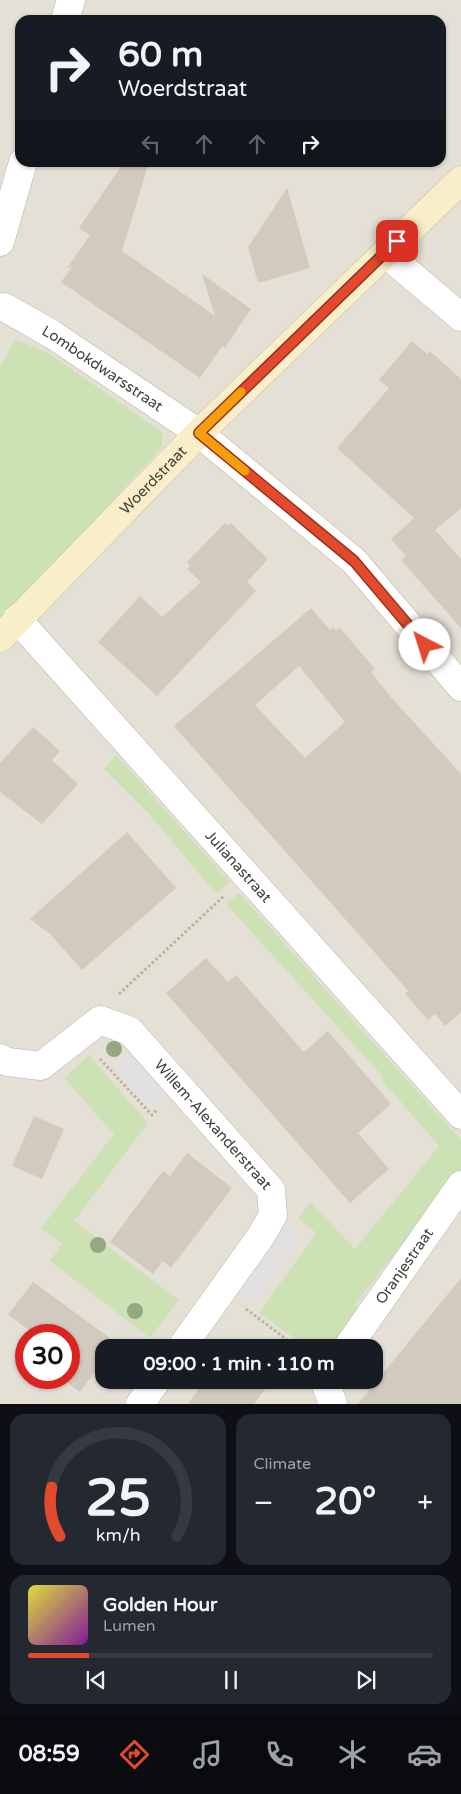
<!DOCTYPE html>
<meta charset="utf-8">
<style>
body{margin:0;font-family:"Varela Round",sans-serif;background:#242831;color:#f1f3f6;height:100vh;display:flex;flex-direction:column;font-size:19px;white-space:nowrap}
*{box-sizing:border-box;margin:0}
p{font-size:16px;color:#9ea1a6}
.icon{flex:none;width:28px;height:28px;fill:none;stroke:currentColor;stroke-width:2;stroke-linecap:round;stroke-linejoin:round}
.map{position:relative;height:1404px;overflow:hidden}
.panel{display:flex;flex-direction:column;gap:10px;padding:10px;background:#0d0f14;flex:1}
.panel>*{flex:none}
.guide{position:absolute;left:15px;top:15px;width:431px;height:152px;border-radius:15px;box-shadow:0 1px 4px #0004;background:#171b24;color:#f1f3f6;overflow:hidden}
.speed{position:absolute;left:15px;top:1324px;display:flex;gap:10px;font-size:25px;font-weight:700;text-align:center}
.speed>*{display:grid;place-content:center;width:65px;height:65px;border-radius:50%;background:#171b24;box-shadow:0 1px 4px #0004;line-height:1}
.speed .limit{border:8px solid #d22;background:#fff;color:#111}
.pin{position:absolute;display:grid;place-items:center;width:42px;height:42px;color:#fff;margin:-21px;border-radius:10px;box-shadow:0 2px 8px #0006}
.me{position:absolute;width:55px;margin:-28px;rotate:320deg;stroke-linejoin:round;filter:drop-shadow(0 0 4px #0008)}
.turn{display:flex;align-items:center;gap:18px;height:105px;padding:0 20px;font-size:22px}
.turn .icon{width:65px;height:65px;stroke-width:2.5}
.turn b{display:block;font-size:35px;line-height:42px}
.lanes{display:flex;align-items:center;height:48px;padding:0 20px;background:#0003;justify-content:center;gap:25px;direction:ltr}
.lanes .off{opacity:.35}
.big{font-size:38px;font-weight:700;line-height:1.1}
.panel .tile{flex:1;display:flex;flex-direction:column;justify-content:center;gap:8px;min-width:0;padding:0 18px;border-radius:15px;background:#242831}
.panel .dial{align-items:center;gap:0}
.dial svg{height:130px;overflow:visible;fill:none;stroke:#363941;stroke-width:7;stroke-linecap:round;text-anchor:middle}
.dial text{fill:#f1f3f6;stroke:none}
.song{display:flex;align-items:center;gap:15px}
.cover{width:60px;height:60px;border-radius:8px;background:linear-gradient(135deg,hsl(60 70% 55%),hsl(290 70% 35%))}
.played{height:5px;border-radius:2px;background:linear-gradient(90deg,#e34a2d 15%,#363941 15%)}
.keys{display:flex;justify-content:space-around;direction:ltr}
.heat{display:flex;justify-content:space-between;align-items:center;font-size:28px;direction:ltr}
.panel .tiles{flex:1;display:grid;gap:10px;grid-template-columns:1fr 1fr}
.tile:last-child{grid-column:span 2}
.trip{position:absolute;left:95px;top:1339px;width:288px;height:50px;border-radius:15px;background:#171b24;box-shadow:0 1px 4px #0004;font-weight:700;line-height:50px;text-align:center}
.tabs{display:flex;height:80px;justify-content:space-around;align-items:center;background:#090b0e;color:#9ea1a6}
.tabs .icon{width:35px;height:35px}
.tabs .selected{color:#e34a2d}
.tabs b{font-size:22px;color:#f1f3f6}
.map>svg:first-child{display:block}
.residential{fill:#e5e0d6;fill-rule:evenodd}
.green{fill:#cde2b4}
.parking{fill:#e3e1df}
.building{fill:#d2cabe;fill-rule:evenodd}
.lines{fill:none;stroke-linecap:round;stroke-linejoin:round}
.street-casing{stroke:#bcb6ab;stroke-width:29}
.secondary-casing{stroke:#ccc09b;stroke-width:29}
.path{stroke:#bcb29d;stroke-width:3;stroke-dasharray:2.5 2.5;stroke-linecap:butt}
.street{stroke:#fff;stroke-width:28}
.secondary{stroke:#f9eeca;stroke-width:28}
.tree{fill:#94a882}
.route-casing{stroke:#94301d;stroke-width:12}
.route{stroke:#e34a2d;stroke-width:9}
.slow{stroke:#f59e0b;stroke-width:9}
.labels{text-anchor:middle;dominant-baseline:central;stroke-width:5;stroke-linejoin:round;paint-order:stroke}
.street-label{font-size:15px;fill:#443f37;stroke:#fff}
</style>
<div class="map">
<svg width="461" height="1404" viewBox="0 0 461 1404">
<rect width="100%" height="100%" fill="#f2eee7"/>
<!-- residential -->
<path class="residential" d="M0,0H461V1404H0ZM20,20H441V162H20ZM26,1335H69V1378H26ZM104,1348H374V1380H104Z"/>
<!-- green -->
<g class="green">
<path d="M15,339L48,353L162,432V447L0,623V368Z"/>
<path d="M116,755L230,882L216,894L150,815L104,769Z"/>
<path d="M239,893L461,1140V1170L355,1304L361,1312L333,1347H307L259,1313L316,1233L298,1218L310,1202L355,1249L439,1146L381,1079L383,1077L226,904Z"/>
<path d="M89,1055L148,1123L74,1221L179,1300L150,1338L50,1261L62,1244L41,1228L114,1134L64,1078Z"/>
</g>
<!-- parking -->
<g class="parking">
<path d="M130,1048L169,1093L151,1109L112,1065Z"/>
<path d="M282,1222L302,1236L253,1303L234,1289Z"/>
</g>
<!-- building -->
<g class="building">
<path d="M124,162H149L122,251L215,316L202,274L251,309L224,349L223,345L200,378L61,282L72,267L67,268L90,235L79,228Z"/>
<path d="M287,188L310,268L258,283L248,247Z"/>
<path d="M412,341L427,354L430,351L461,379V508L435,530L461,559V628L401,560L406,556L391,539L414,518L337,448L389,388L379,380Z"/>
<path d="M225,523L228,526L231,523L268,559L247,582L256,591L157,696L98,642L140,596L162,617L201,582L187,569L190,566L187,562Z"/>
<path d="M311,608L330,630L333,628L336,631L340,628L375,669L371,672L390,696L461,774V1012L445,1026L435,1014L428,1020L405,994L408,991L383,962L174,726ZM299,666L345,722L305,758L255,705Z"/>
<path d="M33,727L60,751L52,760L78,784L42,824L0,792V763Z"/>
<path d="M127,832L176,888L82,970L50,934L30,919Z"/>
<path d="M206,958L228,982L236,975L304,1052L328,1031L391,1104L358,1133L389,1169L350,1203L166,993Z"/>
<path d="M34,1116L64,1129L42,1179L12,1166Z"/>
<path d="M187,1153L232,1188L171,1268L163,1261L153,1274L110,1242L163,1171L170,1176Z"/>
<path d="M461,1278V1404H358L384,1372Z"/>
<path d="M33,1282L110,1338L104,1346V1360L80,1392L61,1378H69V1335H36L8,1315Z"/>
<path d="M205,1380H272L254,1404H188Z"/>
</g>
<g class="lines">
<defs>
<g id="street">
<path d="M65,20L71,0"/>
<path d="M0,242L23,162"/>
<path d="M385,253L461,317"/>
<path id="s1" d="M4,307L53,335L199,433L354,561L461,687"/>
<path id="s2" d="M17,619L461,1115"/>
<path id="s3" d="M0,1058L8,1062L41,1066L100,1020L130,1031L271,1190L273,1215L261,1236L181,1348"/>
<path id="s4" d="M347,1348L461,1185"/>
<path d="M324,1380L333,1404"/>
<path d="M140,1404L157,1380"/>
</g>
<g id="secondary">
<path id="s5" d="M0,638L199,433L461,180"/>
</g>
</defs>
<!-- street casing -->
<use href="#street" class="street-casing"/>
<!-- secondary casing -->
<use href="#secondary" class="secondary-casing"/>
<!-- path -->
<g class="path">
<path d="M119,994L224,896"/>
<path d="M100,1059L152,1115L157,1110"/>
<path d="M246,1309L298,1348"/>
</g>
<!-- street -->
<use href="#street" class="street"/>
<!-- secondary -->
<use href="#secondary" class="secondary"/>
</g>
<!-- trees -->
<g class="tree">
<circle cx="114" cy="1049" r="8"/>
<circle cx="98" cy="1245" r="8"/>
<circle cx="135" cy="1311" r="8"/>
</g>
<g class="lines">
<defs>
<path id="route" d="M397,241L199,433L354,561L425,645"/>
</defs>
<!-- route casing -->
<use href="#route" class="route-casing"/>
<!-- route -->
<use href="#route" class="route"/>
<!-- slow -->
<path class="slow" d="M241,392L199,433L245,471"/>
</g>
<g class="labels">
<!-- street labels -->
<g class="street-label">
<text stroke="none"><textPath href="#s1" startOffset="116">Lombokdwarsstraat</textPath></text>
<text stroke="none"><textPath href="#s5" startOffset="220">Woerdstraat</textPath></text>
<text stroke="none"><textPath href="#s2" startOffset="332">Julianastraat</textPath></text>
<text stroke="none"><textPath href="#s3" startOffset="274">Willem-Alexanderstraat</textPath></text>
<text stroke="none"><textPath href="#s4" startOffset="100">Oranjestraat</textPath></text>
</g>
</g>
</svg>
<div class="speed"><div class="limit">30</div></div>
<div class="pin" style="left:397px;top:241px;background:#d93025"><svg class="icon" aria-label="arrive" viewBox="0 0 24 24"><path d="M6 21V4h12l-3 4 3 4H6"/></svg></div>
<svg class="me" style="left:425px;top:645px" viewBox="-20 -20 40 40"><circle r="19" fill="#fff"/><path d="M0-13L10 11 0 6-10 11z" fill="#e34a2d"/></svg>
<div class="trip">09:00 · 1 min · 110 m</div>
<div class="guide">
<div class="turn"><svg class="icon" aria-label="right" viewBox="0 0 24 24"><path d="M7 20v-9h11M14 6l5 5-5 5"/></svg><div><b>60 m</b>Woerdstraat</div></div>
<div class="lanes"><svg class="icon off" aria-label="left" viewBox="0 0 24 24"><path d="M17 20v-9H6M10 6l-5 5 5 5"/></svg><svg class="icon off" aria-label="ahead" viewBox="0 0 24 24"><path d="M12 20V5M6 11l6-6 6 6"/></svg><svg class="icon off" aria-label="ahead" viewBox="0 0 24 24"><path d="M12 20V5M6 11l6-6 6 6"/></svg><svg class="icon" aria-label="right" viewBox="0 0 24 24"><path d="M7 20v-9h11M14 6l5 5-5 5"/></svg></div>
</div>
</div>
<section class="panel">
<div class="tiles">
<div class="tile dial"><svg viewBox="0 0 100 80">
<path d="M14 69A42 42 0 1 1 86 69"/>
<path d="M14 69A42 42 0 0 1 9 39" stroke="#e34a2d"/>
<text x="50" y="56" font-size="32" font-weight="700">25</text>
<text x="50" y="72" font-size="11">km/h</text>
</svg></div>
<div class="tile"><p>Climate</p>
<div class="heat"><a>−</a><b class="big">20°</b><a>+</a></div>
</div>
<div class="tile">
<div class="song"><i class="cover"></i><div><b>Golden Hour</b><p>Lumen</p></div></div>
<div class="played"></div>
<div class="keys"><svg class="icon" aria-label="previous" viewBox="0 0 24 24"><path d="M18 5L8 12l10 7zM5 5v14"/></svg><svg class="icon" aria-label="pause" viewBox="0 0 24 24"><path d="M8 5v14M16 5v14"/></svg><svg class="icon" aria-label="next" viewBox="0 0 24 24"><path d="M6 5l10 7-10 7zM19 5v14"/></svg></div>
</div>
</div>
</section>
<nav class="tabs">
<b>08:59</b>
<svg class="icon selected" aria-label="directions" viewBox="0 0 24 24"><path d="M12 3l9 9-9 9-9-9zM9 14v-3h6M13 9l2 2-2 2"/></svg>
<svg class="icon" aria-label="music" viewBox="0 0 24 24"><path d="M9 18V5l10-2v13"/><circle cx="6" cy="18" r="3"/><circle cx="16" cy="16" r="3"/></svg>
<svg class="icon" aria-label="phone" viewBox="0 0 24 24"><path d="M5 4h4l2 5-3 2q2 4 5 5l2-3 5 2v4C11 20 4 13 5 4z"/></svg>
<svg class="icon" aria-label="climate" viewBox="0 0 24 24"><path d="M12 3v18M4 7l16 10M4 17L20 7"/></svg>
<svg class="icon" aria-label="car" viewBox="0 0 24 24"><path d="M5 17H2v-5l4-1 3-4h7l3 4 3 1v5h-3M9 17h6M6 11h13"/><circle cx="7" cy="17" r="2"/><circle cx="17" cy="17" r="2"/></svg>
</nav>
